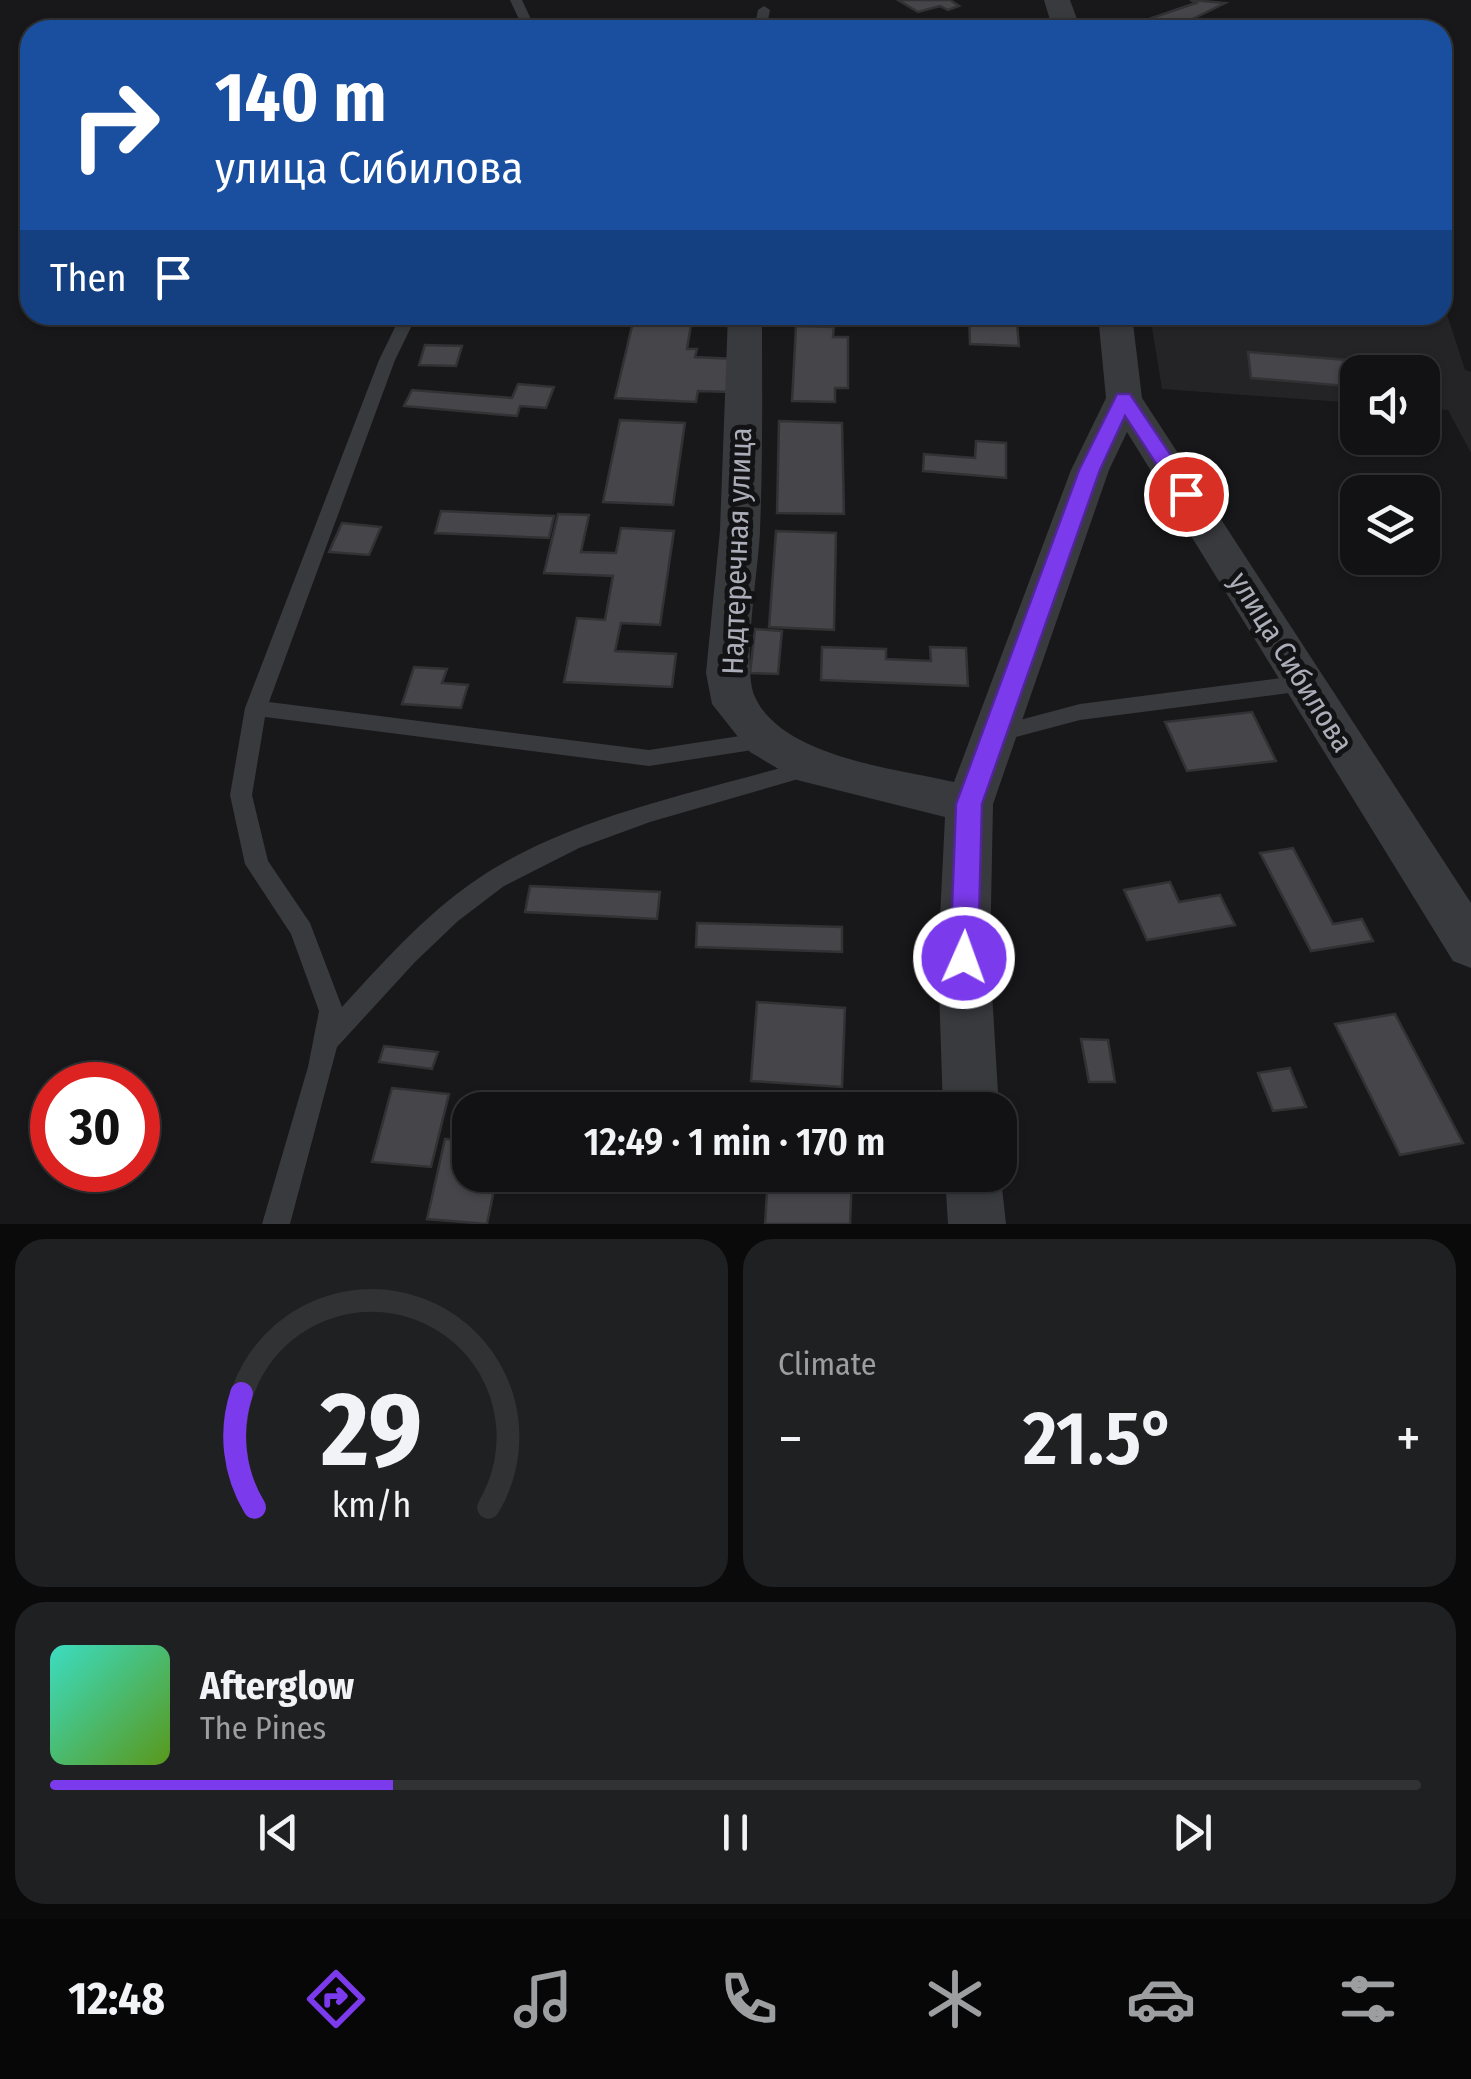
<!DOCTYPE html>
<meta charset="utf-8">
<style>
body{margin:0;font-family:"Fira Sans Condensed",sans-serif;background:#1f2022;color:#f1f3f6;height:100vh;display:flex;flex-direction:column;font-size:38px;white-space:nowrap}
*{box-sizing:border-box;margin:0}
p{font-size:32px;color:#9c9ea0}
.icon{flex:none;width:55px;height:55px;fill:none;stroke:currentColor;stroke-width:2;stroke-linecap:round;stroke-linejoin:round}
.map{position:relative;height:1224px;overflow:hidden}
.sheet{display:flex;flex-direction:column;gap:15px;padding:15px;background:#0a0a0b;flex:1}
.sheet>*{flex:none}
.top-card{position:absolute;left:20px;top:20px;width:1432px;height:305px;border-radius:30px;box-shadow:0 2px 8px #0004,0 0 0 2px #313234;background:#1a4fa0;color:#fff;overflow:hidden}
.buttons{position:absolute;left:1340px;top:355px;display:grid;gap:20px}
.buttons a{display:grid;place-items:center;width:100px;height:100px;border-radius:20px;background:#121214;box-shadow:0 2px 8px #0004,0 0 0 2px #313234;font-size:50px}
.speed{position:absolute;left:30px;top:1062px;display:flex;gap:20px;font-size:50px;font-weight:700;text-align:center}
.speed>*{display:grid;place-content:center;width:130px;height:130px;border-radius:50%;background:#121214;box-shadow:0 2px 8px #0004,0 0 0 2px #313234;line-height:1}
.speed .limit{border:15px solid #d22;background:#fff;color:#111}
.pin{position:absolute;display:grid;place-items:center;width:85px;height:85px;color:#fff;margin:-42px;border:5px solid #fff;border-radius:50%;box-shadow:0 2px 10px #0007}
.me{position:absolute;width:110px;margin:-55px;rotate:2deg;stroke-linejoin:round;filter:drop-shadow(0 0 8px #0008)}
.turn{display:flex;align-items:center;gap:35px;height:210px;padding:0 30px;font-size:45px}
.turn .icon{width:130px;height:130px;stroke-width:2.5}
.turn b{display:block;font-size:70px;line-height:85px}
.then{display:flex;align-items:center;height:95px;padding:0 30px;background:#0003;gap:20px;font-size:38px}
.big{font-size:75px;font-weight:600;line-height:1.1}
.sheet .widget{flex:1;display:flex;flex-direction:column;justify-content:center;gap:15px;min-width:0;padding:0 35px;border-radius:30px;background:#1f2022}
.sheet .dial{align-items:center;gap:0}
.dial svg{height:260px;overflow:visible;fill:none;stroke:#313234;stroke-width:7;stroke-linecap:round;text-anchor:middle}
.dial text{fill:#f1f3f6;stroke:none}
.song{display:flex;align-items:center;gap:30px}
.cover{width:120px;height:120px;border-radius:15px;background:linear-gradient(135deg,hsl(170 70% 55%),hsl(90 70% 35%))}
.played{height:10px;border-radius:5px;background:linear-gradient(90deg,#7c3aed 25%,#313234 25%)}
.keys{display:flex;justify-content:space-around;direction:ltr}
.heat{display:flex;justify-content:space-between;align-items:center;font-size:55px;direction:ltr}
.sheet .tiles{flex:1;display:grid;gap:15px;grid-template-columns:1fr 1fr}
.widget:last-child{grid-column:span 2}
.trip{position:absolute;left:452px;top:1092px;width:565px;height:100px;border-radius:30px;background:#121214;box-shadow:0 2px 8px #0004,0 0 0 2px #313234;font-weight:600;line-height:100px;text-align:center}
.tab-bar{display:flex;height:160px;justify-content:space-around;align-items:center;background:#070708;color:#9c9ea0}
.tab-bar .icon{width:70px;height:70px}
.tab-bar .selected{color:#7c3aed}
.tab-bar b{font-size:45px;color:#f1f3f6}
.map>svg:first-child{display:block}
.built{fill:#242427}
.building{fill:#45454a;stroke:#323235;stroke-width:2.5}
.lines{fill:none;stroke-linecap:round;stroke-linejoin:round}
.lane{fill:#393a3e;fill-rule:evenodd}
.street{fill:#393a3e;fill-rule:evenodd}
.route{fill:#7c3aed;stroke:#51269a;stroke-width:2.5}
.labels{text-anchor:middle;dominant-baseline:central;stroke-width:10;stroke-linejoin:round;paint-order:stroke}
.street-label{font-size:30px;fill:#abaeb8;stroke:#131315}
</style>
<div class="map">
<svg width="1471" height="1224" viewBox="0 0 1471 1224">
<rect width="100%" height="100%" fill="#18181a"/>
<!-- built -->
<path class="built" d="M1443,302L1465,370L1471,372V453L1448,410L1423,408L1422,372H1358L1357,403L1162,389L1150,315H1442Z"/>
<!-- building -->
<g class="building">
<path d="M898,0H950L959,6L948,10L940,6L918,12Z"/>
<path d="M1190,0L1225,3L1170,30L1137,23L1196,3Z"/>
<path d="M969,315H1016L1019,346L970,344Z"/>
<path d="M633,322L691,325L687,349H697L695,357L735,359L730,392L698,391L696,402L615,398Z"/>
<path d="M796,326L834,327L833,337H848V388H835V402L792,401Z"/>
<path d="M425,345L462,346L456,366L419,365Z"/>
<path d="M1248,352L1421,366L1429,393L1422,392V372H1358V387L1251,378Z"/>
<path d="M518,384L554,387L546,408L520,406L517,416L404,406L412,390L512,398Z"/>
<path d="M620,420L685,423L673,505L603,502Z"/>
<path d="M779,421L842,423L844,514L777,513Z"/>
<path d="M976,441L1006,443V478L923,471L924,454L975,458Z"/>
<path d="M441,511L554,516L549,538L435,533Z"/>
<path d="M558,514L589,515L581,552L616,553L621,528L674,531L660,625L621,623L615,651L676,654L672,687L564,682L577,618L605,620L613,576L544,573Z"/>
<path d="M342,523L381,527L369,555L329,552Z"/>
<path d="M776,531L836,533L834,630L769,627Z"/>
<path d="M755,629L782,631L778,674L750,673Z"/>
<path d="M822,647L886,649V659L931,661L930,647L966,648L968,686L821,680Z"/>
<path d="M414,667L447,669L442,683L468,685L461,708L402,704Z"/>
<path d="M1252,712L1276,761L1187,771L1165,722Z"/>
<path d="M1293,848L1333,924L1362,919L1373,941L1311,951L1260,853Z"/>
<path d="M1170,882L1179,902L1220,895L1235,925L1147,940L1124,890Z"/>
<path d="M530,886L660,892L657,919L525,912Z"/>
<path d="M697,923L842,927V952L696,947Z"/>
<path d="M757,1002L845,1008L842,1087L751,1081Z"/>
<path d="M1395,1014L1463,1143L1400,1155L1335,1024Z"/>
<path d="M1081,1039L1108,1040L1115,1082H1089Z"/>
<path d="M384,1046L438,1052L432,1069L379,1062Z"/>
<path d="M1290,1068L1306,1107L1273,1111L1258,1073Z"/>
<path d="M392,1088L449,1094L431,1167L372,1162Z"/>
<path d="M445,1139L470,1141V1175H497L487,1224L427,1219Z"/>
<path d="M768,1175H852L850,1224H765Z"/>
</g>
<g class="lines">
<!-- lane -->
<g class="lane">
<path d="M510,0H522L536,30H524Z"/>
<path d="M764,6L770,10L766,30H754L758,10Z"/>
<path d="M401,315H417L395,360L269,702L649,750L766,732L774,734L777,740L774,746L766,748L649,766L265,717L252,795L268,861L310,923L342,1007C386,959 431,908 488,872C585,812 703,792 811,759L819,761L822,767L819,773L650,822L579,848L504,886L458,921L415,962L337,1047L290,1224H262L308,1067L319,1011L291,934L245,864L230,795L245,708L379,360Z"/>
<path d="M1304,675L1311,678L1314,683L1311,688L1304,691L1080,720L994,743L986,741L983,735L986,729L1080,704Z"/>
</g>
<!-- street -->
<g class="street">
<path d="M1044,0H1070L1081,30H1053Z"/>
<path d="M728,315H762C762,386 763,458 760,530C759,567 741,667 755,697C782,757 897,769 954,782L1071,470L1106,398L1098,315H1132L1142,398L1471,903V968L1453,961L1127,432L1109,470L993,804L990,958L999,1110H943L938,958L945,817L797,780L750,752L712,704L706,673L720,530Z"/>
<path d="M1000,1169L1006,1224H948L945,1175H1000Z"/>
</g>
</g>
<!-- route -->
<path class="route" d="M1117,394H1130L1197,494L1186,501L1179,499L1125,416L1100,470L982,804L978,958L974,966H954L950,958L956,804L1079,470Z"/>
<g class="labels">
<!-- street labels -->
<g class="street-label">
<text transform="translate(737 551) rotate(-88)">Надтеречная улица</text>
<text transform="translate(1291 662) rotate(58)">улица Сибилова</text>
</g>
</g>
</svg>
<div class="buttons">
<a><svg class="icon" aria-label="sound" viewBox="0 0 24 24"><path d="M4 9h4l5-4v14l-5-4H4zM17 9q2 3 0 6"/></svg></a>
<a><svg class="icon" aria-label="layers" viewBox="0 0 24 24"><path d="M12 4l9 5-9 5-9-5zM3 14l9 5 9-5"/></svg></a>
</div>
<div class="speed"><div class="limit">30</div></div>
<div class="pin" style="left:1186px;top:494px;background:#d93025"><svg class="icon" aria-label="arrive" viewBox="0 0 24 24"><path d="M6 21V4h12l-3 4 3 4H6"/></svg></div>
<svg class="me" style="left:964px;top:958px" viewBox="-20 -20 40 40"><circle r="17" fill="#7c3aed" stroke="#fff" stroke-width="3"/><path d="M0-11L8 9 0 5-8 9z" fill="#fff"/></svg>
<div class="trip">12:49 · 1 min · 170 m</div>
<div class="top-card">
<div class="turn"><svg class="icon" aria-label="right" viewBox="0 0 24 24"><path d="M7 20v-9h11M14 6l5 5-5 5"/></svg><div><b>140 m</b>улица Сибилова</div></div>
<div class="then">Then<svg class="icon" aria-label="arrive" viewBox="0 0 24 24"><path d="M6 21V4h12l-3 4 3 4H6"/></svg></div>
</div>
</div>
<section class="sheet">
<div class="tiles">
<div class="widget dial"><svg viewBox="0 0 100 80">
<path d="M14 69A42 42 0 1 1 86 69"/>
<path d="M14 69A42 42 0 0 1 10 34" stroke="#7c3aed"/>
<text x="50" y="56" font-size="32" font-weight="700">29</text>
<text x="50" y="72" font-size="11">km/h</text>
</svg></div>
<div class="widget"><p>Climate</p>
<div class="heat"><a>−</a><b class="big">21.5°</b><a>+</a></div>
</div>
<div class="widget">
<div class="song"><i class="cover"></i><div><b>Afterglow</b><p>The Pines</p></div></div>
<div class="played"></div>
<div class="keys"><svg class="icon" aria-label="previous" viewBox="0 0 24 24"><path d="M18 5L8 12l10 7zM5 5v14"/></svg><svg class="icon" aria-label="pause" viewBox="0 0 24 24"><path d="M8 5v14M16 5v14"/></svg><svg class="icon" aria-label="next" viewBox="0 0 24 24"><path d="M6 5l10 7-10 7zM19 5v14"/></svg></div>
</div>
</div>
</section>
<nav class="tab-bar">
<b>12:48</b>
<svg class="icon selected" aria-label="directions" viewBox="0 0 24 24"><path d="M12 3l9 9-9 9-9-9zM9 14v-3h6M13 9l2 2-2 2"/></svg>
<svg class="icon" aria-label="music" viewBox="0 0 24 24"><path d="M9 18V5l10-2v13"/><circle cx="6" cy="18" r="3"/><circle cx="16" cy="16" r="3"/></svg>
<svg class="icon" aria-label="phone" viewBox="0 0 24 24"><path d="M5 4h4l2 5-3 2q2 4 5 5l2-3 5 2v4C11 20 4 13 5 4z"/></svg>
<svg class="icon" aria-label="climate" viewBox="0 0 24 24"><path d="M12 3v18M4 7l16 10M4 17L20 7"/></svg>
<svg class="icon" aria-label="car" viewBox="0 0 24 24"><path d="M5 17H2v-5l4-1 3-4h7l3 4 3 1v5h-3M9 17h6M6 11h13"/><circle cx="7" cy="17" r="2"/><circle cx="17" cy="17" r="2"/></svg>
<svg class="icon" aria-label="filters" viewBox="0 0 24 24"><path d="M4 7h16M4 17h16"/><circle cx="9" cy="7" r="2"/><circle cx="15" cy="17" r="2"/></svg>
</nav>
